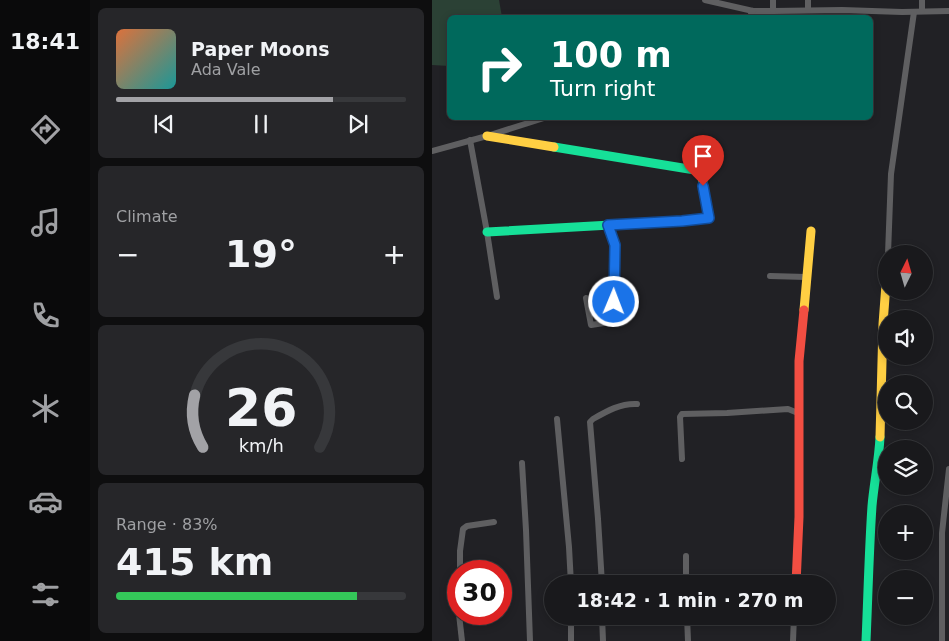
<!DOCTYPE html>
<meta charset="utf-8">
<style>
body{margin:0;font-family:"DejaVu Sans",sans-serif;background:#262629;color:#f1f3f6;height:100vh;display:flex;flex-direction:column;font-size:19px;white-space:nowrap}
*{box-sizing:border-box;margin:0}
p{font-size:16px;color:#9fa0a3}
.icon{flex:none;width:28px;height:28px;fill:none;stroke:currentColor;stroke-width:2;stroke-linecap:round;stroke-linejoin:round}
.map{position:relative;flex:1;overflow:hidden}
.sheet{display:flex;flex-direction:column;gap:8px;padding:8px;background:#0e0e0f;width:342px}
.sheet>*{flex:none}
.top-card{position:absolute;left:15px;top:15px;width:426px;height:105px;border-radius:8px;box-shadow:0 2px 8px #0003,0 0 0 1px #37383b;background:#00695c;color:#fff;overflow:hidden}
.needle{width:32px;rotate:5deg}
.buttons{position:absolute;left:446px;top:245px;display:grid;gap:10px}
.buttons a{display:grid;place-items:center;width:55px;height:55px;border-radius:50%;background:#19191c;box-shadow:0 2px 8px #0003,0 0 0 1px #37383b;font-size:25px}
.speed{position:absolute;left:15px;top:560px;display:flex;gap:10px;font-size:25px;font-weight:700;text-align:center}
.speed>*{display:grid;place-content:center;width:65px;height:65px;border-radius:50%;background:#19191c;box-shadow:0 2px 8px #0003,0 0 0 1px #37383b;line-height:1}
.speed .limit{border:8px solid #d22;background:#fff;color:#111}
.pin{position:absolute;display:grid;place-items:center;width:42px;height:42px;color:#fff;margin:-51px -21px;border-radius:50% 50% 50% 0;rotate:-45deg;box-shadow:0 0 5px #0007}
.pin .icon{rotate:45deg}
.me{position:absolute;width:55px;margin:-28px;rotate:1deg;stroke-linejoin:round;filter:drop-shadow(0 0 4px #0008)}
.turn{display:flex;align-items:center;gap:18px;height:105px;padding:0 20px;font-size:22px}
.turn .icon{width:65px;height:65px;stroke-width:2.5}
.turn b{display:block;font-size:35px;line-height:42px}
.big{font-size:38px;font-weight:600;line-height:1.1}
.sheet .card{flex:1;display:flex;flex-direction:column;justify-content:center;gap:8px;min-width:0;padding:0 18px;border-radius:8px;background:#262629}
.sheet .dial{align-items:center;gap:0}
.dial svg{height:130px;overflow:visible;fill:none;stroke:#37383b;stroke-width:7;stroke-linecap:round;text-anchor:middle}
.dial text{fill:#f1f3f6;stroke:none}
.song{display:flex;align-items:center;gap:15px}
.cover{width:60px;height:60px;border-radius:8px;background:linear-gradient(135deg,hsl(20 70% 55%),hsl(180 70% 35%))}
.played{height:5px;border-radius:2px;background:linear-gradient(90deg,#a2a2a6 75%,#37383b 75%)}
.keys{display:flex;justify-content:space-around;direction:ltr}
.heat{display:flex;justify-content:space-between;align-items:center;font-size:28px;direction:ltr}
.charge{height:8px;border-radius:4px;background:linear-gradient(90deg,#34c759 83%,#37383b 0)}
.trip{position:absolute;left:112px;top:575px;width:292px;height:50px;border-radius:25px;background:#19191c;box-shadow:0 2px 8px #0003,0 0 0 1px #37383b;font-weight:600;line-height:50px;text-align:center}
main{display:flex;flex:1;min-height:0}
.dock{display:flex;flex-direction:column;width:90px;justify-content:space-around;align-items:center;background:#0a0a0b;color:#9fa0a3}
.dock .icon{width:35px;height:35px}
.dock .selected{color:#a2a2a6}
.dock b{font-size:22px;color:#f1f3f6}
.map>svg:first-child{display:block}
.green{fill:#2b4135}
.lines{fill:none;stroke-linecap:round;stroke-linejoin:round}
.street{stroke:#5f5f61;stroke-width:6}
.fast{stroke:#16e098;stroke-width:9}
.slow{stroke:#ffcf43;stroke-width:9}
.jam{stroke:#f24e42;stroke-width:9}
.route-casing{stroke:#114b97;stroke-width:12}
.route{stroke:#1a73e8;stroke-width:9}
</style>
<main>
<nav class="dock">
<b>18:41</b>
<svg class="icon selected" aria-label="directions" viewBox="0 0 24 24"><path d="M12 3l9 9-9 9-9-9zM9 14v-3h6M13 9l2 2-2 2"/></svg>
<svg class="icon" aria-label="music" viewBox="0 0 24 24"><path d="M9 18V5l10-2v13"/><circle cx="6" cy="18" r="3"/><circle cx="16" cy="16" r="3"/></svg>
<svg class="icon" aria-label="phone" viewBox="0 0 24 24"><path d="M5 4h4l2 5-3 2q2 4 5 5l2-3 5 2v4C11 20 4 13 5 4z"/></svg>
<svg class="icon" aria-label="climate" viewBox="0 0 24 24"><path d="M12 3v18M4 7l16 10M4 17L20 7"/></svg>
<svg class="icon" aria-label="car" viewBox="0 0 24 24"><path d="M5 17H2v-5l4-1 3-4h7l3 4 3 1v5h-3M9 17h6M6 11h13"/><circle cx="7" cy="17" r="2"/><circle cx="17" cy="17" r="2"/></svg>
<svg class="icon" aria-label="filters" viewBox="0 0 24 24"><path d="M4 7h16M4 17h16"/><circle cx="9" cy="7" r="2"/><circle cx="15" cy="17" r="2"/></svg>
</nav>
<section class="sheet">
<div class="card">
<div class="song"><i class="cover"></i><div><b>Paper Moons</b><p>Ada Vale</p></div></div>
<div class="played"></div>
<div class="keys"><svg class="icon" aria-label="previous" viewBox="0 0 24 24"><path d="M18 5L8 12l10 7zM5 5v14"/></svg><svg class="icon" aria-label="pause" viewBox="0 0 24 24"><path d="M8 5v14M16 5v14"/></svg><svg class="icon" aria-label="next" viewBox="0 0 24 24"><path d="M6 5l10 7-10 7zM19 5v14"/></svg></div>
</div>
<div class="card"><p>Climate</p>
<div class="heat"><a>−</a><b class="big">19°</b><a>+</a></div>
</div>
<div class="card dial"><svg viewBox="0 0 100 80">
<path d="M14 69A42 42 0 1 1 86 69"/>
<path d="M14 69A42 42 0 0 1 9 37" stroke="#a2a2a6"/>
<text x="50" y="56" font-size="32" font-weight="700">26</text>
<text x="50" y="72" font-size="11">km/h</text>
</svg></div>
<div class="card"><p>Range · 83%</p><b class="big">415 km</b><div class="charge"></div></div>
</section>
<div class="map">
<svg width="517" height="641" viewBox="0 0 517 641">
<rect width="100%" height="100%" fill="#212125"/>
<!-- green -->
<path class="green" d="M0,0H67L70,17L18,18L17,66L0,65Z"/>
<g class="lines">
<!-- street -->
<g class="street">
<path d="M273,0L321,11H341L410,10L470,12L517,11"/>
<path d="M341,0V11"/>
<path d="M376,10V0"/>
<path d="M490,11V0"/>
<path d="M317,18L321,11"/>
<path d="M38,140L55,232L65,297"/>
<path d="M0,151L55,136L112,118"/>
<path d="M456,254L459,174L482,12"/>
<path d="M338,276L374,277"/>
<path d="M154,298L159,325L185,321L182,303L183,245L176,225"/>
<path d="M125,419L137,547L139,584"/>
<path d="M250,459L248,417L250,414L295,413L356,409L366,413"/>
<path d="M90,463L94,530L98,641"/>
<path d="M28,571V551L31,529L35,526L62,522"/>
<path d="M170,584L166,519L158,422L161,419C175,411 189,403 205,404"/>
<path d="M254,584V556"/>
<path d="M27,614L30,641"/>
<path d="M170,616L171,641"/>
<path d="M255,616L256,641"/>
<path d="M139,641V616"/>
<path d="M361,641L362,616"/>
<path d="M510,641V533L517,469"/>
</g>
<!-- fast -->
<g class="fast">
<path d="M55,232L250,221L277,218L269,171L122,147"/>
<path d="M434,641C436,596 437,551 440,506C442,483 447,460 448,437"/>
</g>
<!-- slow -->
<g class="slow">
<path d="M55,136L122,147"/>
<path d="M372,310L379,231"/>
<path d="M448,437L451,324L455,271"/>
</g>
<!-- jam -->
<path class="jam" d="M364,584L367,517V361L372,310"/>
</g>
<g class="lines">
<defs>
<path id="route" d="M182,302L183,245L176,225L250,221L277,218L271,186"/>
</defs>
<!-- route casing -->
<use href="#route" class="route-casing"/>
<!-- route -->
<use href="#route" class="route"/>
</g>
</svg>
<div class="buttons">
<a><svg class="needle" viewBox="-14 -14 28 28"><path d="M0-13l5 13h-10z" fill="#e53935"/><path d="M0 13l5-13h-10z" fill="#9fa0a3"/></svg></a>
<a><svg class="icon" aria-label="sound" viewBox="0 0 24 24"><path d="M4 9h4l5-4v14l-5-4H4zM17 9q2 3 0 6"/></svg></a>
<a><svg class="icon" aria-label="search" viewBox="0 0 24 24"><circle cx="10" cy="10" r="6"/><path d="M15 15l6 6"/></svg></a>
<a><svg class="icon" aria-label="layers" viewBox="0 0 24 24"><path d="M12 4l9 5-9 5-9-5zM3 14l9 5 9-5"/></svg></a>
<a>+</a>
<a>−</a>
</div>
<div class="speed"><div class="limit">30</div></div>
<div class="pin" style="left:271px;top:186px;background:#d93025"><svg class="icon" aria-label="arrive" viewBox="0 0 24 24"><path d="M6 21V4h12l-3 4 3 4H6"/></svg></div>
<svg class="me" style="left:182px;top:302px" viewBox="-20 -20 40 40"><circle r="17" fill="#1a73e8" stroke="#fff" stroke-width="3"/><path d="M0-11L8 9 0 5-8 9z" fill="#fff"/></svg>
<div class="trip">18:42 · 1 min · 270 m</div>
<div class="top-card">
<div class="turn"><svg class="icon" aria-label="right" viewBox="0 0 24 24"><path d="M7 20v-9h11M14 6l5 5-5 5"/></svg><div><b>100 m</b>Turn right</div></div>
</div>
</div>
</main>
